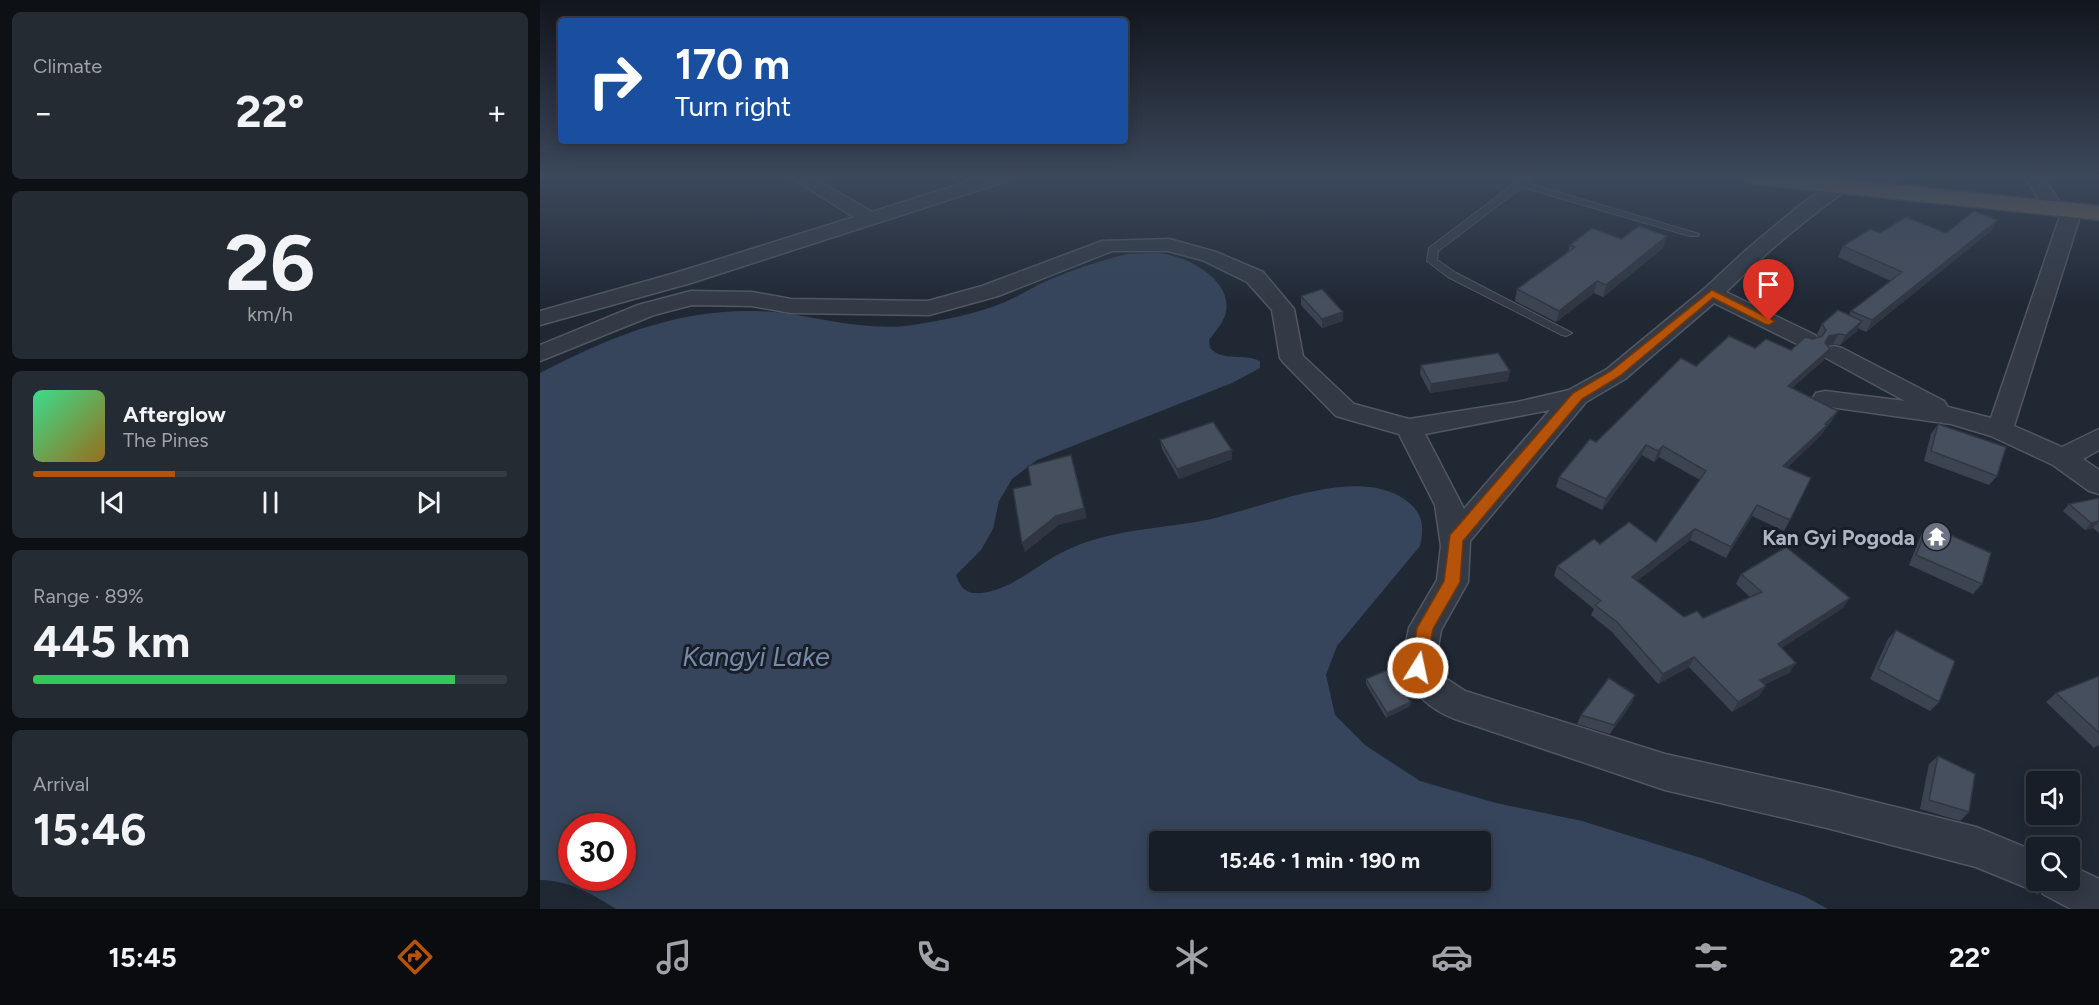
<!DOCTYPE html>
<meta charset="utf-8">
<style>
body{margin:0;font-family:Figtree,sans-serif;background:#252b33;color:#f1f3f6;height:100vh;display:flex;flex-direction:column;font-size:22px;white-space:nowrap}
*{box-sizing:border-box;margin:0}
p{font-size:20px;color:#9fa2a7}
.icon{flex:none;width:33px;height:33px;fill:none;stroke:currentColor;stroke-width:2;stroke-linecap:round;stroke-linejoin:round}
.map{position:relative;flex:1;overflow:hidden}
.details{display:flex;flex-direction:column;gap:12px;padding:12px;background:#0d1015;width:540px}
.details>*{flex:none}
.banner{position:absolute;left:18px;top:18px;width:570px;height:126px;border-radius:6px;box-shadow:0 3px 15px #0003,0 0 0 2px #363c44;background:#1a4fa0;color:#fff;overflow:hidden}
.fabs{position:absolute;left:1486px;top:771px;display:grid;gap:12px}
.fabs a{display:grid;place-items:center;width:54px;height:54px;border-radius:6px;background:#181e27;box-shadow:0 3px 15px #0003,0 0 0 2px #363c44;font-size:30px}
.speed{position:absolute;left:18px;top:813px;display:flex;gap:12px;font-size:30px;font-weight:700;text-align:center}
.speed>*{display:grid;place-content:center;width:78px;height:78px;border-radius:50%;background:#181e27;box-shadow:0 3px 15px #0003,0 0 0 2px #363c44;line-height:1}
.speed .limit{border:9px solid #d22;background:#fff;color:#111}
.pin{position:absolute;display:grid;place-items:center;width:51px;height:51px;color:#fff;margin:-62px -26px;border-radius:50% 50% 50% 0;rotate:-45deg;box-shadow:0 0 6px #0007}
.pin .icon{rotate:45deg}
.me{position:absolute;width:66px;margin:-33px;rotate:10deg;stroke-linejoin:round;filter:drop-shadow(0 0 4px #0008)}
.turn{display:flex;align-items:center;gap:21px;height:126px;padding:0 18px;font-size:27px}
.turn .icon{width:78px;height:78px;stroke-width:2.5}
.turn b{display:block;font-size:42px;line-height:51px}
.big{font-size:45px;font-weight:700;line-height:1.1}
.details .widget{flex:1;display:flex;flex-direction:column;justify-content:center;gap:9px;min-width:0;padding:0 21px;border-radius:9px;background:#252b33}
.details .dial{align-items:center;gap:0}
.dial b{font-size:78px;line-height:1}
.song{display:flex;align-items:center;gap:18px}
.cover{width:72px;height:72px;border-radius:9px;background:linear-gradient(135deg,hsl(150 70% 55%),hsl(40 70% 35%))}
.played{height:6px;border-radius:3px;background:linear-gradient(90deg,#b45309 30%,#363c44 30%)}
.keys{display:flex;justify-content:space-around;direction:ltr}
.heat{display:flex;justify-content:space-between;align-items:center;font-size:33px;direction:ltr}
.charge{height:9px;border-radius:4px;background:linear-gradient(90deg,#34c759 89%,#363c44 0)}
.trip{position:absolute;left:609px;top:831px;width:342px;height:60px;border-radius:6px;background:#181e27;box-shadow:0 3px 15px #0003,0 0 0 2px #363c44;font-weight:700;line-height:60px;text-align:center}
.tabs{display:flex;height:96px;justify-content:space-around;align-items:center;background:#0a0c10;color:#9fa2a7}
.tabs .icon{width:42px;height:42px}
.tabs .on{color:#b45309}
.tabs b{font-size:27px;color:#f1f3f6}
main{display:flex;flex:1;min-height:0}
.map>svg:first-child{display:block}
.water{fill:#36455c;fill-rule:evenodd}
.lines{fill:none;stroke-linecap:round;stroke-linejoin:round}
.lane-casing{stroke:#515763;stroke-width:2}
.street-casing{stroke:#515763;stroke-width:3}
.highway-casing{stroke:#3e444f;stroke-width:3}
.lane{fill:#333a45;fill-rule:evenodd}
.street{fill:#333a45;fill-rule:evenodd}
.highway{fill:#6a6151;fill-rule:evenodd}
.wall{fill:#3c4451}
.shaded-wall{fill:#313742}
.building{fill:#464f5e;stroke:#313742;stroke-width:1.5}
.route{fill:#b45309;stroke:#753606;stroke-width:1.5}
.labels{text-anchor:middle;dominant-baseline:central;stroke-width:6;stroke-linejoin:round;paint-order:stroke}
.poi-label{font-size:21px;font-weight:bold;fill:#adb4c2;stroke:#191f29;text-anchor:end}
.near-water-label{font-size:27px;font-style:italic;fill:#768ba9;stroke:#191f29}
</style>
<main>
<section class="details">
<div class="widget"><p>Climate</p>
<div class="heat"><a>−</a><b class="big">22°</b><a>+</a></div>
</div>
<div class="widget dial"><b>26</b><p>km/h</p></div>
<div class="widget">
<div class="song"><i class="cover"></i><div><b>Afterglow</b><p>The Pines</p></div></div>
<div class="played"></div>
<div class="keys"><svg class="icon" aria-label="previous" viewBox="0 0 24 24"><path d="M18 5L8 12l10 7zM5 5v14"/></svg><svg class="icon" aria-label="pause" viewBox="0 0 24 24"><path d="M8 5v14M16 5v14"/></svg><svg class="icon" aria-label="next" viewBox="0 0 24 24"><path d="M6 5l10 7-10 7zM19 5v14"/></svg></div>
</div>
<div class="widget"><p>Range · 89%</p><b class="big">445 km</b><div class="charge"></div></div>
<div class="widget"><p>Arrival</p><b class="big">15:46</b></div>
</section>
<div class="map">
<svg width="1559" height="909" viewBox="0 0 1559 909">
<rect width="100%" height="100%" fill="#202834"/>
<!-- water -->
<path class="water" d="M587,254C599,254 613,252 624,254C651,258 692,281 686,312C684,322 675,332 669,340L670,348C683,362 704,353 720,361V368L692,383L497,460L472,479L459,501L453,529L441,550L416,575C420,588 427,595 442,593C474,589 498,563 527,550C569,530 616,529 661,521C717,511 813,464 864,499C882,511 885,525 880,546L797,646L786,675L795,715L825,745L880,781L956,803L1042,821L1161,858L1264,896L1288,909H76C53,894 28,880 0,880V373C76,334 146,305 234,312C281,317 325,332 373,325C404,320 436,314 465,302C476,297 487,291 498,285C527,271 556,262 587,254ZM32,826H82V878H32ZM620,842H940V880H620Z"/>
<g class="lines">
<defs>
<path id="lane" d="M983,177H993L987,183L1159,234L1158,236H1150L982,187L898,251L897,260L916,273L1032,333L1026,336L1022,335L908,277L887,261L889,248Z"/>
<g id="street">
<path d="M250,177H272L332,212L442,177H470L467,181L151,283L0,325V311L135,273L314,217Z"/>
<path d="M1485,177H1503L1523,207L1520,211H1506Z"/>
<path d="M1298,181L1305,183L1307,187L1305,191C1262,222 1223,255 1186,292L1275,335L1279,340L1275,345L1267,347L1259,345L1174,303L1085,379L1046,402L930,541L928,582L901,630L895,665L904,677L925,691L1125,754L1287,790L1436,827L1497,852V880H1530V865L1559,879V909H1531L1503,894L1501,891L1497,892L1436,867L1287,828L1125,790L915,719C889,709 873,693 861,668L869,628L897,580L901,546L895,505L859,434L796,416L744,363L740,358L732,310L707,282L662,260L628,251H572L458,296L389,315L251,313L212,306L152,305L114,315L0,361V345L98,305L151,291L212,292L251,299L388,301L442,286L562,241L629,239L676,252L723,272L754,309L763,356L814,404L869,419L977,402L1029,390L1067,369L1164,289L1205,251L1260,205L1291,183ZM1010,410L924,509L885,434Z"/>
<path d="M1532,204L1539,206L1542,210L1474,426L1522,447L1559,429V450L1543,459L1559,470V494L1549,491L1513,465L1451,436L1411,424L1276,405L1272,399L1276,393L1285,391L1365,401L1286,358L1282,353L1286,348L1294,346L1302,348L1404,401L1408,407L1451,418L1522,210L1525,206Z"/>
</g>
<path id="highway" d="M1203,177H1281L1559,206V220L1214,184L1206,182Z"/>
</defs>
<!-- lane casing -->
<use href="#lane" class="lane-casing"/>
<!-- street casing -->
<use href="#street" class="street-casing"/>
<!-- highway casing -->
<use href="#highway" class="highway-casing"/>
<!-- lane -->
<use href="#lane" class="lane"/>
<!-- street -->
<use href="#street" class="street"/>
<!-- highway -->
<use href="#highway" class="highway"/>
</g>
<!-- wall -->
<g class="wall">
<path d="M1452,230L1326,332L1318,328L1317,331L1300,345L1293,344L1287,346L1284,360L1252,388L1292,421L1285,429L1281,435L1247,468L1250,520L1244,531L1212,516L1186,558L1150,540L1097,581L1144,617L1163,618L1210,597L1196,584L1201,574L1303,608L1241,648L1256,663L1249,673L1225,684L1219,696L1192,712L1149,667L1118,684L1072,632L1051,615L1054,609L1014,576L1017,566L1060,544L1116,542L1160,480L1119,457L1114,462L1102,455L1062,510L1016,487L1019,477L1056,442L1156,366L1215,348L1251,350L1273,339L1279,337L1277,334L1282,324L1309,315L1311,311L1351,281L1298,257L1303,246L1340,233H1406Z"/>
<path d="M1081,239L1123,248L1063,297L1054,293L1016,322L975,301L977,289L1028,252L1030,245Z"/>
<path d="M761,296L803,321L782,328L761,305Z"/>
<path d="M881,365L968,381L890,393L880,374Z"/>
<path d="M1398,424L1457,476L1449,485L1384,461L1391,434Z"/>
<path d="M620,440L692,459L639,479L622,449Z"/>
<path d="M1559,498V533L1553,528L1545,530L1523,511L1529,504Z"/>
<path d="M1388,525L1442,584L1433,594L1369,565L1381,535Z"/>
<path d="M1356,630L1399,702L1390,711L1330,679L1348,639Z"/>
<path d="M1559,676V745L1554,748L1506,702L1516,693Z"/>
<path d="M826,679L871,702L870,706L846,718L826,684Z"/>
<path d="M1095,695L1091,704L1070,734L1037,724L1041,715Z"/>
<path d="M1398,756L1429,812L1420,821L1380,809L1389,764Z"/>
</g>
<!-- shaded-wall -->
<g class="shaded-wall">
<path d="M1458,220L1452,230L1326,332L1332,320Z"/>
<path d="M1127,236L1123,248L1063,297L1066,285Z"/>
<path d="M1057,281L1054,293L1016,322L1019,311Z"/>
<path d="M803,312V321L782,328V319Z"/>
<path d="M1322,321L1317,331L1300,345L1306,335Z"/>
<path d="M1299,334L1293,344L1284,347L1285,343L1289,336Z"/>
<path d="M1290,349L1284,360L1243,396L1248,386Z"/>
<path d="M970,371L968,381L890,393L891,384Z"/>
<path d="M1298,411L1292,421L1285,429L1281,435L1238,477L1243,466Z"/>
<path d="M1106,445L1102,455L1062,510L1066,499Z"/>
<path d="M1123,446L1119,457L1114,462L1118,451Z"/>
<path d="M692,450V459L639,479L637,469Z"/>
<path d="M531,455L547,518L519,525L485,552L482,543Z"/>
<path d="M1217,505L1212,516L1186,558L1191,547Z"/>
<path d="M1559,521L1553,528L1545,530L1551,523Z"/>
<path d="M1155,529L1150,540L1088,588L1092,577Z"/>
<path d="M1310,598L1303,608L1231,655L1238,644Z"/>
<path d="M1154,657L1149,667L1118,684L1123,674Z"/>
<path d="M1256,663L1249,673L1214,690L1220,680Z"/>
<path d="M1226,686L1219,696L1192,712L1198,702Z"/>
<path d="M1095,695L1091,704L1070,734L1074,725Z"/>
<path d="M871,702L870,706L846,718L847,713Z"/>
</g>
<!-- building -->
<g class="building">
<path d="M1434,211L1458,220L1332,320L1311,311L1362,272L1303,246L1330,229L1340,233L1366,217L1406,233Z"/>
<path d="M1099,226L1127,236L1066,285L1057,281L1019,311L977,289L1035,247L1030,245L1052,228L1081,239Z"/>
<path d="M782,289L803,312L782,319L761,296Z"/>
<path d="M1298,310L1322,321L1306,335L1299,334L1289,336L1285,343L1290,349L1248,386L1298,411L1285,424L1287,425L1243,466L1271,478L1250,520L1217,505L1191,547L1155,529L1092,577L1144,617L1157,611L1163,618L1222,592L1201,574L1246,547L1310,598L1238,644L1256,663L1220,680L1226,686L1198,702L1154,657L1123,674L1077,622L1055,605L1061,601L1017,566L1054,539L1060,544L1089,522L1116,542L1166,471L1123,446L1118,451L1106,445L1066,499L1019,477L1050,439L1056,442L1141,358L1156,366L1189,336L1215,348L1226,339L1251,350L1265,337L1273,339L1282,336L1286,330L1282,324Z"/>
<path d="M958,353L970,371L891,384L881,365Z"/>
<path d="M673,422L692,450L637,469L620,440Z"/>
<path d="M1398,424L1466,447L1457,476L1391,451Z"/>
<path d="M531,455L544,508L516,516L482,543L473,489L491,485L488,466Z"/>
<path d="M1559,498V521L1551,523L1529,504Z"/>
<path d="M1388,525L1451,553L1442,584L1376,555Z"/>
<path d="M1356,630L1415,661L1399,702L1338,669Z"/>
<path d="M849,669L871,702L847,713L826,679Z"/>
<path d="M1559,676V733L1516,693Z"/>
<path d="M1069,678L1095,695L1074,725L1041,715Z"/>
<path d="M1398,756L1435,774L1429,812L1389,800Z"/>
</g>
<!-- sky -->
<linearGradient id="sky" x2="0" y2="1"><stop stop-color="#12161d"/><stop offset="0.58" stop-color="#3c485c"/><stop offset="1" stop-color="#3c485c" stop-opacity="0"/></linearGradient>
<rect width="1559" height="305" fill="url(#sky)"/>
<!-- route -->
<path class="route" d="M1172,290L1235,321L1229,325L1225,324L1173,298L1080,376L1042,399L923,541L920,582L893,629L884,673L878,676L872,673L870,668L877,628L904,581L910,535L1033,393L1071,371Z"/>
<!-- icons -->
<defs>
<symbol id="temple-disc" viewBox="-11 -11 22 22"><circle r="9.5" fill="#6b7280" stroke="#191f29"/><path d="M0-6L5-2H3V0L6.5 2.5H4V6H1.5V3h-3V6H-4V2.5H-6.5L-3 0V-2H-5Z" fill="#fff"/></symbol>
</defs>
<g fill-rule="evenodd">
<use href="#temple-disc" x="1380" y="520" width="33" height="33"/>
</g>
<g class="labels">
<!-- poi labels -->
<g class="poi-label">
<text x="1375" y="537">Kan Gyi Pogoda</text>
</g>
<!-- near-water labels -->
<g class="near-water-label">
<text x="216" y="656">Kangyi Lake</text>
</g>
</g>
</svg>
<div class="fabs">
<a><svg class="icon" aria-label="sound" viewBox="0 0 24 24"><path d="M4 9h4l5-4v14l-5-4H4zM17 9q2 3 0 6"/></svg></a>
<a><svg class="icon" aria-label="search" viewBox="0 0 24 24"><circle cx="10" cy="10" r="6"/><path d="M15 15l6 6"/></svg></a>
</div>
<div class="speed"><div class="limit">30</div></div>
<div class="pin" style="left:1229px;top:321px;background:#d93025"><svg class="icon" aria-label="arrive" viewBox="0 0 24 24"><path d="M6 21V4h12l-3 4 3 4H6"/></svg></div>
<svg class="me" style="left:878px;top:668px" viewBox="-20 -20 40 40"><circle r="17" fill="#b45309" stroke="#fff" stroke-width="3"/><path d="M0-11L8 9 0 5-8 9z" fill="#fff"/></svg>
<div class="trip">15:46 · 1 min · 190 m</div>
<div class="banner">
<div class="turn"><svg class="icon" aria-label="right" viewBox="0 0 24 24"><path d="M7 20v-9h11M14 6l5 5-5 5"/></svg><div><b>170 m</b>Turn right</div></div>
</div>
</div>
</main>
<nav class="tabs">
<b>15:45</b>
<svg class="icon on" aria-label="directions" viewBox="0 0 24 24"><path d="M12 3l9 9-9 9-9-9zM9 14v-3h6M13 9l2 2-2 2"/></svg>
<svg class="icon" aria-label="music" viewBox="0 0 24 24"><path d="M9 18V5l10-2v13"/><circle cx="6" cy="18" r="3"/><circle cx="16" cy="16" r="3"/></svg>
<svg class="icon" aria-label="phone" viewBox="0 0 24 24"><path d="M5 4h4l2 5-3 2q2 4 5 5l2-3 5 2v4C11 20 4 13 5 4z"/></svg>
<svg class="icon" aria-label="climate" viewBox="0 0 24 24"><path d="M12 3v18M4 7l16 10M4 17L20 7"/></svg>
<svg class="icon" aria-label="car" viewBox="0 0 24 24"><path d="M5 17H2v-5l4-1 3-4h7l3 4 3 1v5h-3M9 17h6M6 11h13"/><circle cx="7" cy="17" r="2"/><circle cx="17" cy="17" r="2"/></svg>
<svg class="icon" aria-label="filters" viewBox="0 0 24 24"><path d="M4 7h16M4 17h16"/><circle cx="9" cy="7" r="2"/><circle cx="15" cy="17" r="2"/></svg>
<b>22°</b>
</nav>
